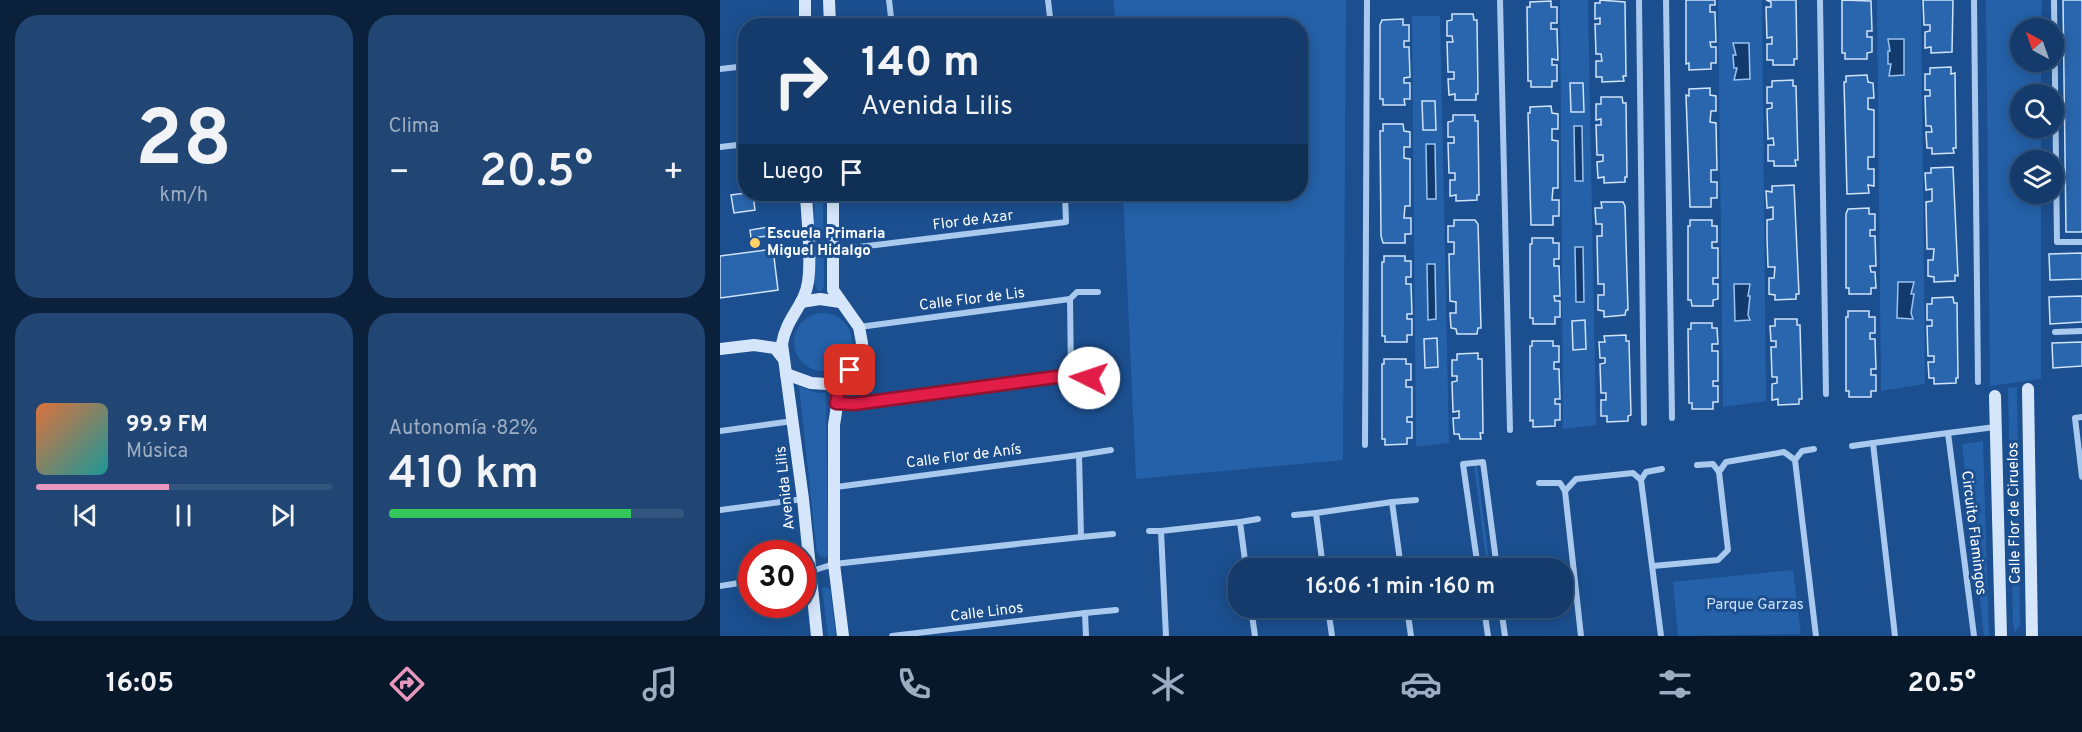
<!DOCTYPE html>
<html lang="es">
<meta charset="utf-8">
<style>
body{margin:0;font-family:Overpass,sans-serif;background:#214673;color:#f1f3f6;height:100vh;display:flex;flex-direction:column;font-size:22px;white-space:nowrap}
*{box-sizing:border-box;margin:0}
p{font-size:20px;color:#9dadc1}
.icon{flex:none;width:33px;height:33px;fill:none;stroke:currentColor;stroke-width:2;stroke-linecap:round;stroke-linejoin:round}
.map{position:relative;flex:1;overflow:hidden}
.details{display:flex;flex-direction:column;gap:15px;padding:15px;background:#0b203b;width:720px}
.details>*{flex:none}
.guide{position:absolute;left:18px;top:18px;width:570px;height:183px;border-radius:24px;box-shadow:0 3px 15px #0003,0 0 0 2px #33557e;background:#143b6b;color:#f1f3f6;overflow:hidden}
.needle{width:39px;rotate:320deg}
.fabs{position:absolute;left:1290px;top:18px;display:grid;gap:12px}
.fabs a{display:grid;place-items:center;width:54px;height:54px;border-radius:50%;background:#143b6b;box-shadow:0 3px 15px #0003,0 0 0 2px #33557e;font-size:30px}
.speed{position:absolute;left:18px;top:540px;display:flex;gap:12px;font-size:30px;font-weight:700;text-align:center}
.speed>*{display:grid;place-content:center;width:78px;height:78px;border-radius:50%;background:#143b6b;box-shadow:0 3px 15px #0003,0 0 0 2px #33557e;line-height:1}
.speed .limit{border:9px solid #d22;background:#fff;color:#111}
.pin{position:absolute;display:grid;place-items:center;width:51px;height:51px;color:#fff;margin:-26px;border-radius:12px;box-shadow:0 3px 9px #0006}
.me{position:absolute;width:66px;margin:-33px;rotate:274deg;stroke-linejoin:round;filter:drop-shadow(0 0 4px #0008)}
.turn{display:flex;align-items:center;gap:21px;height:126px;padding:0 24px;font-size:27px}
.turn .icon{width:78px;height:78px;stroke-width:2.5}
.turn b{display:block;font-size:42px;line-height:51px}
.then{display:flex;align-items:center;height:57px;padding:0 24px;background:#0003;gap:12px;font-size:22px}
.big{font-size:45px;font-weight:600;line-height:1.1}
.details .card{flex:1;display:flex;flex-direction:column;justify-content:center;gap:9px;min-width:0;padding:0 21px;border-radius:24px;background:#214673}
.details .dial{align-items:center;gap:0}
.dial b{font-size:78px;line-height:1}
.song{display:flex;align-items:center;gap:18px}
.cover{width:72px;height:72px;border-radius:9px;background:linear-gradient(135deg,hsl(20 70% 55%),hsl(180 70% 35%))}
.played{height:6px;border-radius:3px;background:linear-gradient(90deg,#e797bd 45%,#33557e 45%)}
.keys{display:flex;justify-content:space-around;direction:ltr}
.heat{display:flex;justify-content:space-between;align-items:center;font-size:33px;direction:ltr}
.charge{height:9px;border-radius:4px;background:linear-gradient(90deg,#34c759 82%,#33557e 0)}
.details .tiles{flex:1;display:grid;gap:15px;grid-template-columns:repeat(2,1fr)}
.trip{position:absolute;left:508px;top:558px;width:345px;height:60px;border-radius:24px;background:#143b6b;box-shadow:0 3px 15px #0003,0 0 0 2px #33557e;font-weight:600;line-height:60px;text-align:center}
.dock{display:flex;height:96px;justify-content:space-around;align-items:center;background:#08182b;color:#9dadc1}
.dock .icon{width:42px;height:42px}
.dock .active{color:#e797bd}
.dock b{font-size:27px;color:#f1f3f6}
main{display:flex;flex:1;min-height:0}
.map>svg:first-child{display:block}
.green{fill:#2461a8}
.water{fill:#123a6d;stroke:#9cc4f0;stroke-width:1.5}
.building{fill:#2a66ad;stroke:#cfe3fa;stroke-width:1.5}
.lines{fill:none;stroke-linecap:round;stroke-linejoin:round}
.street{stroke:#a9c9ee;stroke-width:6}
.secondary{stroke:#d6e6fa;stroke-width:12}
.route-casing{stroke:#92132f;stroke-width:15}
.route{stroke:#e11d48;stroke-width:10}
.poi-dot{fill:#ffd166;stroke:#1b4f8f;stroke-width:2}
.labels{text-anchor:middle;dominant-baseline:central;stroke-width:6;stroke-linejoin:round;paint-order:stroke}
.street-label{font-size:15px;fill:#fff;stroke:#1b4f8f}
.poi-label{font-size:15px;font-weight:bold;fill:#fff;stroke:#1b4f8f;text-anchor:start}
.park-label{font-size:15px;fill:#cfe3fa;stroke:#1b4f8f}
</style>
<main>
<section class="details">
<div class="tiles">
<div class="card dial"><b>28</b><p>km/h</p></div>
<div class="card"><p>Clima</p>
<div class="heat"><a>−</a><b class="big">20.5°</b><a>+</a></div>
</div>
<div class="card">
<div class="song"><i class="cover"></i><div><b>99.9 FM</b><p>Música</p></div></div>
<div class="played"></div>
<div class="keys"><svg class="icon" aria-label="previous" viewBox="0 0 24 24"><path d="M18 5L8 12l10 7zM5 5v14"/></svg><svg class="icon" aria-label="pause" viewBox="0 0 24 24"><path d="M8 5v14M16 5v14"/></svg><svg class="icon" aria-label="next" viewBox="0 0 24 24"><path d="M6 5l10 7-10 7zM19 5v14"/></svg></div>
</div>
<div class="card"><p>Autonomía · 82%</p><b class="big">410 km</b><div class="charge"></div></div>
</div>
</section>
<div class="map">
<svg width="1362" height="636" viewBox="0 0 1362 636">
<rect width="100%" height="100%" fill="#1b4f8f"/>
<!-- green -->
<g class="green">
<path d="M394,0H626L623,460L416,479L403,194H580V26L395,25Z"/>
<path d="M840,0H868L876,425L843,429Z"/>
<path d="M998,0H1042L1046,401L1003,407Z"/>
<path d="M1157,0H1201L1205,384L1161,391Z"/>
<path d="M1266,0H1322L1321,28H1300V62H1321V94H1300V128H1321V160H1300V194H1321V379L1270,386Z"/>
<path d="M692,16H720L729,443L696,447Z"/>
<path d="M94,194H103L104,286L101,291H98L95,285Z"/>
<circle cx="103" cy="342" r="29"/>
<path d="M79,386L96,393L106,392L108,555L105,558L97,554Z"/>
<path d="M1297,387L1300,625L1295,632L1293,624L1288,388Z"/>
<path d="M1263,441L1269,636H1264L1242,444Z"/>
<path d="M754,465H757L770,568H767Z"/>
<path d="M1073,570L1081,634L958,636L953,582Z"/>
<path d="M105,587L110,589L116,636H108L102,588Z"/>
</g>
<!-- water -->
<g class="water">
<path d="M1168,39H1184V75L1169,76L1171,64H1168V51H1170Z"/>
<path d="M1013,43H1029L1030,79L1014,80L1017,68H1014L1013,55H1016Z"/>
<path d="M854,126H862L863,181H855Z"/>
<path d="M706,144H715L716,199H707Z"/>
<path d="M855,247H863L864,302H856Z"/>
<path d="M707,264H715L716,319L708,320Z"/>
<path d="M1178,282H1194L1191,294H1194L1191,313L1193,319L1177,318Z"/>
<path d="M1014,284H1030L1028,296H1030L1028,315L1030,320L1015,321Z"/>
</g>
<!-- building -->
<g class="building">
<path d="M880,0L905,2L906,76H903L904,81L882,82V77H876V61H882L881,54H876L875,24H880V18L875,19V3H880Z"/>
<path d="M966,0H995V5H990V12H995L996,42H990L991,47H996V63H991V69L969,70V63L966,64Z"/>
<path d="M1046,0H1076L1077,59H1074V65H1053V60H1047V44H1052V37L1047,38L1046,7H1051V2Z"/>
<path d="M1122,0L1151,1L1152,31H1147V37H1152V52L1147,53V59H1125V53H1122Z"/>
<path d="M1203,0H1233L1232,52L1211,53V47L1205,48V32L1210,31V25H1204Z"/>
<path d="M1343,0H1362V232H1346Z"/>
<path d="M831,1V7H837V23H831V29H837L838,60L832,59V65H837V81H832V87H811V81H808L807,7H810V2Z"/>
<path d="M732,14H753L754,20H757L758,94H756V100H735V94L729,95L728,79H734V72H728L727,42H733L732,36H727V21L732,20Z"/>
<path d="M683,19V25H689V41H684V47H689L690,77L684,78V83H690V99H684L685,105H663V99H660V25L662,20Z"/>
<path d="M1231,67V74L1235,73L1236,148H1233L1234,153L1212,154V148H1207L1206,132H1212L1211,126H1206L1205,96H1210V90H1205V74H1210V68Z"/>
<path d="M1147,75L1148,82L1153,83L1154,98H1148V109L1154,110V157H1148V169H1154V186L1148,185L1149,193L1127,194L1124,82H1126V76Z"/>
<path d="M1073,80V86H1076L1078,160H1075L1076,166H1054V161H1048V145H1054L1053,138L1048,139L1047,109L1052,108V103H1047V87H1052V81Z"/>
<path d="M850,83H863L864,112H851Z"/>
<path d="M990,88V95L996,96V111H991L990,122L996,123L997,170H991V182H997V198H991V207H970L966,95L969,96V89Z"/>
<path d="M881,97H902L903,103H906L907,177H905V182L884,183V177L878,178L877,162L883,161V155H877L876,125H881V119L876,120V104H881Z"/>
<path d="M702,101H715L716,130H703Z"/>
<path d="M831,106L832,113L838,114V129H832V140L838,141V188H833L832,200H839V216H833V225H811L808,113H810V107Z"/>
<path d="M733,115H755V121H758L759,195H757V200L736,201V195L730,196V180H735V173H729L728,143H734V137H728V122L733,121Z"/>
<path d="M663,124H683L684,131L690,132V147H684V158L690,159V206H685L684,218H691V234H685V243H663L661,236L660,131H663Z"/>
<path d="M1233,167L1238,276L1235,275V281L1214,282V277L1208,276V260H1213L1214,249H1207L1206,202L1212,201V189L1206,190L1205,173H1211V168Z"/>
<path d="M1074,185L1079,294H1076V299L1055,300V295L1049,294V278H1054L1055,267H1048L1047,237V220L1053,219V207L1047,208L1046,191L1052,192V186Z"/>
<path d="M26,193L33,194L35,210L14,213L11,195Z"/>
<path d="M881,202H903L905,206L908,310H906L905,315L884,317V311L878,310V295H884V284H878L877,236H882V224H876L875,208H882Z"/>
<path d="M1149,208V214H1155V230H1150V236H1155L1156,266H1150L1151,272H1155L1156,288H1151V294H1129V288H1126V214L1128,209Z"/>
<path d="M734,220H755L758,224L761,328H758L757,334H737L736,329L731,328L730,313H736V302L730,301L729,254H734V242H728V226H734Z"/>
<path d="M970,220H992V226H997V242H992V248H998V278H993V284H998V299L993,300V306H972L971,300H968V226H970Z"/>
<path d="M48,227L49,236L31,238L30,230Z"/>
<path d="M812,238H833V243H839V259H834V266H839L840,296H834L835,301H840V317H835V324H813V318H810V244H812Z"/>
<path d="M53,249L58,290L0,298V256Z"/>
<path d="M1362,253V279L1330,280L1329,254Z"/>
<path d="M664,256H685V261H691V277H686V284H691L692,314H687V319H692V335H687V342H665V336H662V262H664Z"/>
<path d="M1362,296V322L1330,324L1329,297Z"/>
<path d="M1233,297L1234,303H1237L1238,378H1236V383L1214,384V378H1209L1208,362H1214V356H1208L1207,326H1212V320H1207V304H1212V298Z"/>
<path d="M1128,311H1149V317H1155V333H1150V339H1155L1156,369H1151V375H1156V391H1151V397H1129V391H1126V317H1128Z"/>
<path d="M1055,319H1077V325H1080L1082,399H1079V404L1058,405V399L1052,400V384L1057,383V377H1052L1051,347H1056V341H1051L1050,326H1055Z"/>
<path d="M865,320L866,349L853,350L852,321Z"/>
<path d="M971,323H992V328H997L998,344H992V351H998V381H993V386H998V402H993V409H972V403H969L968,329H971Z"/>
<path d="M906,335V341H909L911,415L908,416V421L887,422V416H881V400H886V393H881L880,364L885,363V358H880L879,342H885L884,336Z"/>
<path d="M717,338L718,367L705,368L704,339Z"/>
<path d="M812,341H833V346H839V362H834V369H839L840,399H835V404H840V420H835V426L813,427V420L810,421V346H812Z"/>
<path d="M1362,342V366L1333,368L1332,343Z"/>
<path d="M758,353V359H762L763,433H760L761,439H740L739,434H734L733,418H739V411L733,412L732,382L737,381V376H732V360H737V354Z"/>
<path d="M664,359H686V364H691V380H686V387H692V417H687V422H692V438H687V444L665,445V439H662V364H664Z"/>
</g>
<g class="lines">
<!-- street -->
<g class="street">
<path d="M169,0L172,26"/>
<path d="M328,0L331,26"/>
<path d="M780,0L790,430"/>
<path d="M919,0L924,423"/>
<path d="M946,0L952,418"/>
<path d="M1100,0L1106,394"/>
<path d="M1254,0L1258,382"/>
<path d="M1334,0L1337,242H1362"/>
<path d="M0,69L26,66"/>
<path d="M0,147L26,144"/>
<path d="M114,250L346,222L345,194"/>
<path d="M350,299L357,292H378"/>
<path d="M1335,332L1362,331"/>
<path d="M351,375L354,380L385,377"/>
<path d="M117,403L134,404L351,375L350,299L139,327"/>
<path d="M1362,417L1355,418L1362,477"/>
<path d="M0,431L73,421"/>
<path d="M1228,433L1275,427"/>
<path d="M645,445L647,0"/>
<path d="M1132,446L1153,443"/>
<path d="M359,455L391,450"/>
<path d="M1075,460L1082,451L1094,449"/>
<path d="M977,465L993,464L999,472"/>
<path d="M921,480L926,472L942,469"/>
<path d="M819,483H840L845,491"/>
<path d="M672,502L696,500"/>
<path d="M0,510L83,499"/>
<path d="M574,515L596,513"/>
<path d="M520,522L538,519"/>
<path d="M429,531H441"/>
<path d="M361,537L393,534"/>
<path d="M933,566L998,560L1008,550L999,472L1006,462L1064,452L1075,460L1096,636"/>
<path d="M603,568L596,513L672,502L681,568"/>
<path d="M758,568L743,464L763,462L777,568"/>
<path d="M82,574L114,564L361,537L359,455L116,487"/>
<path d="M0,586L32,581"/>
<path d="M531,608L535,636"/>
<path d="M608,608L612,636"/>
<path d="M687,608L691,636"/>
<path d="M764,608L768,636"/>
<path d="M781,608L785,636"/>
<path d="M365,613L396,610"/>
<path d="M172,636L365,613L366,636"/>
<path d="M446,636L441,531L520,522L526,568"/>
<path d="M861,636L845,491L856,479L913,473L921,480L941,636"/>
<path d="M1175,636L1153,443L1228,433L1254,636"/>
</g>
<!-- secondary -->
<g class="secondary">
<path d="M85,0V26"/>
<path d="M109,0L110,26"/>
<path d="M86,194C87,219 92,258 88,282C85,305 66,318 62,344L83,499L97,636"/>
<path d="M81,302L100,299L120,302"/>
<path d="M0,349L34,345L55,348L62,357"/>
<path d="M66,374L91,383L107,384L121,380L139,361L142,343L139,327L113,290V194"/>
<path d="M121,380L114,425V564L123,636"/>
<path d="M1308,389L1312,636"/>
<path d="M1275,396L1281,636"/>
</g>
</g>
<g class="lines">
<defs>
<path id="route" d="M130,370L121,380L116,403L134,404L351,375L354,380L369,378"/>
</defs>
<!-- route casing -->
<use href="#route" class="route-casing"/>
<!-- route -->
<use href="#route" class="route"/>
</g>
<!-- markers -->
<circle class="poi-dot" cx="35" cy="243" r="6"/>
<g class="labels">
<!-- street labels -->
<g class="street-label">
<text transform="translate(253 221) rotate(-7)">Flor de Azar</text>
<text transform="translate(252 300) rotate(-7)">Calle Flor de Lis</text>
<text transform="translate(244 457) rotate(-7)">Calle Flor de Anís</text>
<text transform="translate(66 488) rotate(-96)">Avenida Lilis</text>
<text transform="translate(1295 513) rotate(-91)">Calle Flor de Ciruelos</text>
<text transform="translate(1253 533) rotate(83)">Circuito Flamingos</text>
<text transform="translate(267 613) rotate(-7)">Calle Linos</text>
</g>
<!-- poi labels -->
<g class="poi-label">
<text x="47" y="234">Escuela Primaria<tspan x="47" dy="17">Miguel Hidalgo</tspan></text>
</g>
<!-- park labels -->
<g class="park-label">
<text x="1035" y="605">Parque Garzas</text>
</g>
</g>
</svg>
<div class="fabs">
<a><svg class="needle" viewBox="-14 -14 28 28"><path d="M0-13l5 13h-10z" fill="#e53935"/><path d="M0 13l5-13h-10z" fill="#9dadc1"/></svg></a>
<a><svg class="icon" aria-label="search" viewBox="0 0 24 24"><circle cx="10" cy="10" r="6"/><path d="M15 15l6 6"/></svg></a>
<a><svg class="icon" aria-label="layers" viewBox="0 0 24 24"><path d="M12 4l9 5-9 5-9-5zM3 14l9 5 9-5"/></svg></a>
</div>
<div class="speed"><div class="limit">30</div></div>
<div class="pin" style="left:130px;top:370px;background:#d93025"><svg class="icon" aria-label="arrive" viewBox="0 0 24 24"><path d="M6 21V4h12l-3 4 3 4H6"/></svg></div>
<svg class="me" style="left:369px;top:378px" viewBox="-20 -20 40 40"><circle r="19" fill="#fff"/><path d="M0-13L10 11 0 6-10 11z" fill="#e11d48"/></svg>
<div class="trip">16:06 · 1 min · 160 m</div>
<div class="guide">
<div class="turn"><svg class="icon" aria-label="right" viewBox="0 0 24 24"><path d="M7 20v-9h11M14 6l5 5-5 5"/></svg><div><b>140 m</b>Avenida Lilis</div></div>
<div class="then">Luego<svg class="icon" aria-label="arrive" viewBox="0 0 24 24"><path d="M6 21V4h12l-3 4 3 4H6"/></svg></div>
</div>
</div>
</main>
<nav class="dock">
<b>16:05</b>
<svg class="icon active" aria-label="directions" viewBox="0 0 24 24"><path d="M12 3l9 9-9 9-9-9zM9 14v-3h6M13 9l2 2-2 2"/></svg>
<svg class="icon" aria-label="music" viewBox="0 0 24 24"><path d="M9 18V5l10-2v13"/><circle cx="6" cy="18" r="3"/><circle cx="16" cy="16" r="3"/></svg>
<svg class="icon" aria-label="phone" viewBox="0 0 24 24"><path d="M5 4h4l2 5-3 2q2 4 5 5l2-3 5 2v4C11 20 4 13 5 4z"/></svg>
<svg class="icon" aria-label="climate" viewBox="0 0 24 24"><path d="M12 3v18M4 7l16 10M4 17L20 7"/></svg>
<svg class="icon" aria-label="car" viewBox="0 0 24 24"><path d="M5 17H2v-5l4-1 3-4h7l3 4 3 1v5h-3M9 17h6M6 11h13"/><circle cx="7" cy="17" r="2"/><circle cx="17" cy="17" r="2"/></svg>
<svg class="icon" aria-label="filters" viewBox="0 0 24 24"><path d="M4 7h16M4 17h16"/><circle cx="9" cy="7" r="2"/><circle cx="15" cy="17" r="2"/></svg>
<b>20.5°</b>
</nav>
